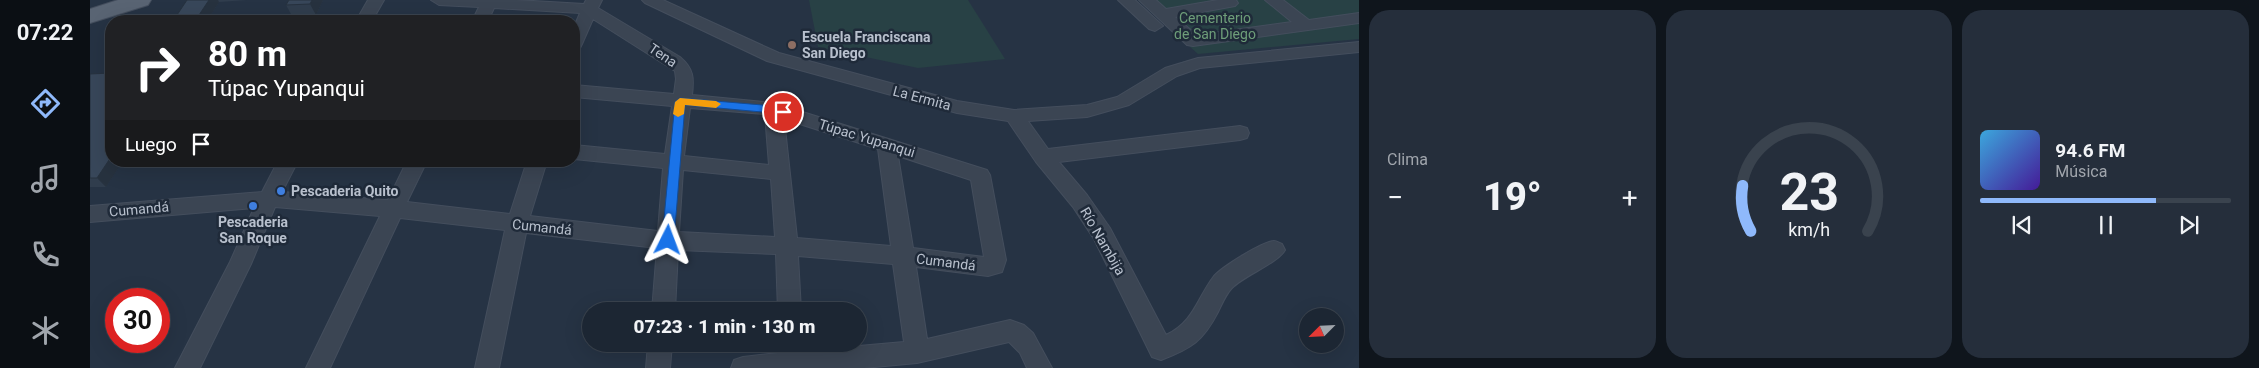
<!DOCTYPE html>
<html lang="es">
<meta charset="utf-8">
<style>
body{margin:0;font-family:Roboto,sans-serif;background:#252e3b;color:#f1f3f6;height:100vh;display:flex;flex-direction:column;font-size:19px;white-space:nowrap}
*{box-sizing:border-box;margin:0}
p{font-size:16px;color:#a0a5ac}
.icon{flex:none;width:28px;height:28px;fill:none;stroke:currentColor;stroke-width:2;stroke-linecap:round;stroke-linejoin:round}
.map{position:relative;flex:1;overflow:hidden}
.side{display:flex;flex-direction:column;gap:10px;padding:10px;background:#0f151c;width:900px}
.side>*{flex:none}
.top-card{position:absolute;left:15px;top:15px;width:475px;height:152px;border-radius:20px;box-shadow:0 5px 20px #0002,0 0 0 1px #3a434e;background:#202124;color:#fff;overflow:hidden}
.needle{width:32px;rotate:246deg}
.controls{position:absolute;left:1209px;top:308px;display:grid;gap:10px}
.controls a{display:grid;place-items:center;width:45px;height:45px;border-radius:50%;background:#1c2633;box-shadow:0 5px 20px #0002,0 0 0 1px #3a434e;font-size:25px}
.speed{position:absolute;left:15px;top:288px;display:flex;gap:10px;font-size:25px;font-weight:700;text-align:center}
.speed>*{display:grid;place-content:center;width:65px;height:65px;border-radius:50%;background:#1c2633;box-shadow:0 5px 20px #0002,0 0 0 1px #3a434e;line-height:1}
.speed .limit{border:8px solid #d22;background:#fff;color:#111}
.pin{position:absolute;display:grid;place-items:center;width:42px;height:42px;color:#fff;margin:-21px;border:2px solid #fff;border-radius:50%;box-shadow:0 1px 5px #0007}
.me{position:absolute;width:55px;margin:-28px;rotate:3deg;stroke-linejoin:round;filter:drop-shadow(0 0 4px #0008)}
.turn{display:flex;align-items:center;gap:18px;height:105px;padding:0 20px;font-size:22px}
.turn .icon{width:65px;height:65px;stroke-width:2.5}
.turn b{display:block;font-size:35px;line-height:42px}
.then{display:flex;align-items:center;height:48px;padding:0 20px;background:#0003;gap:10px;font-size:19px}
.big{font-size:38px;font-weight:800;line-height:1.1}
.side .widget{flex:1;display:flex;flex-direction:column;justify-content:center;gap:8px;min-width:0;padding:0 18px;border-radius:20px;background:#252e3b}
.side .dial{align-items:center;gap:0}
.dial svg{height:130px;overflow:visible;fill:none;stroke:#3a434e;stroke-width:7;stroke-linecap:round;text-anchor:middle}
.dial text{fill:#f1f3f6;stroke:none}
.song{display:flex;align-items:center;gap:15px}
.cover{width:60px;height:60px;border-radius:8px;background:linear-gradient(135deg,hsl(200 70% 55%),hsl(260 70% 35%))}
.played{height:5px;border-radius:2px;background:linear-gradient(90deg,#8fb9fb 70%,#3a434e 70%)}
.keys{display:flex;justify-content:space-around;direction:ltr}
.heat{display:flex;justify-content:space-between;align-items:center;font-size:28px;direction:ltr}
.side .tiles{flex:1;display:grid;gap:10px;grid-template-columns:repeat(3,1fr)}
.trip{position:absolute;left:492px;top:302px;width:285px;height:50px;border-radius:25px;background:#1c2633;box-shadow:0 5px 20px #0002,0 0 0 1px #3a434e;font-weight:800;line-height:50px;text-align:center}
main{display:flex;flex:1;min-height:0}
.dock{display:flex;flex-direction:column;width:90px;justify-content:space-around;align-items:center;background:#0b0f14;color:#a0a5ac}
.dock .icon{width:35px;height:35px}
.dock .current{color:#8fb9fb}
.dock b{font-size:22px;color:#f1f3f6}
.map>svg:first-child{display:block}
.green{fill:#284145}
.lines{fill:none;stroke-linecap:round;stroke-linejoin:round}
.street-casing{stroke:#444e5d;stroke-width:2}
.primary-casing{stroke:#444e5d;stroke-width:2}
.street{fill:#3b4553;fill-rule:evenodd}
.primary{fill:#596473;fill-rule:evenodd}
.wall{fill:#303d4d}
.shaded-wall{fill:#27323f}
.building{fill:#38475a;stroke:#27323f}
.route{fill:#1a73e8;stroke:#114b97}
.slow{fill:#f59e0b}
.education-dot{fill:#8d6e63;stroke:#1f2a39;stroke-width:2}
.shop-dot{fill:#3f7fe0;stroke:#1f2a39;stroke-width:2}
.labels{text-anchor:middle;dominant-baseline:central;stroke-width:5;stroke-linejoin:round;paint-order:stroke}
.park-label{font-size:14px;fill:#6e9e79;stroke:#1f2a39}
.poi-label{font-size:14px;font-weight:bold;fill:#b8c0cd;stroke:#1f2a39;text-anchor:start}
.street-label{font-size:14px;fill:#b8c0cd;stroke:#1f2a39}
</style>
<main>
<nav class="dock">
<b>07:22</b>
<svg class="icon current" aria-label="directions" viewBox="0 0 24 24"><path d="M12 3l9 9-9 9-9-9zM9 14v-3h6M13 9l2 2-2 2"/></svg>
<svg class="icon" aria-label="music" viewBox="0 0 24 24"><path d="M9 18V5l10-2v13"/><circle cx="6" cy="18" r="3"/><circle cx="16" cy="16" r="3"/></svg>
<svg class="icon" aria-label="phone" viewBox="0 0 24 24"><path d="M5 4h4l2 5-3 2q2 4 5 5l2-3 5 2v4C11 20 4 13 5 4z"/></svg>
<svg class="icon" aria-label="climate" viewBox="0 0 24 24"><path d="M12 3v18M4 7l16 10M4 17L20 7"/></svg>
</nav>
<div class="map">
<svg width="1269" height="368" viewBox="0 0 1269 368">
<rect width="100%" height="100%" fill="#263344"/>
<!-- green -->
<g class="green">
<path d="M719,0H878L915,59L828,68L728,47Z"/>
<path d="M1048,0H1269V39L1108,54Z"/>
</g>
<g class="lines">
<defs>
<g id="street">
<path d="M278,0H294L282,21H266Z"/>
<path d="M341,0H426L494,4L496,0H512L508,8L590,57C604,69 604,78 602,95L684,103L897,170L900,175L916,260L912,272L898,276L826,267L837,339L920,320L934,325L943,333L962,368H937L930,353L919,342L827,363L774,368H641L644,360L653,357L688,353V344H712V351L814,342L803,264L708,256L711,311H688L686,254L588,250L585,311H562L567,248L436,233L409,368H385L415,230L310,218L240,368H216L290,216L185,207L161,264L110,368H85L140,262L164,208L0,222V206L172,192L188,161H208L192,192L298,200L317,161H337L317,202L420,214L437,161H457L440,216L568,231L573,168L484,159V145L575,154L582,106L484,97V85L584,94L586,79L585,71L503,19L492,44L490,48L484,49V27L490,13L404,8L398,21H382L389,7L349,5ZM600,108L675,114L679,165L594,156ZM694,119L788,149L801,246L707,238ZM808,156L881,180L894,257L823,248ZM593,170L681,179L685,237L589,232Z"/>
<path d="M552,0H573L689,53L867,101L924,110L997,105L1027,97L1075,68L1108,58L1269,42V52L1110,68L1087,76L1039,105L997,117L938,121L958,149L1150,126L1157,128L1159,133L1157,138L1150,140L969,162L997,195L1020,228L1076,335C1104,322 1107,298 1124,276C1132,267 1173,241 1184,241C1187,241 1189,243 1192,244L1195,250C1188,263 1155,275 1142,288C1136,294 1132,304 1128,312C1113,341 1102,348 1071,360L1062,357L1004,239L983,207L946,162L918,121L867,113L677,61L555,3Z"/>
<path d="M1028,0H1045L1073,26L1065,31L1059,29Z"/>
<path d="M1049,0H1066L1076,9L1128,0H1146L1148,3L1145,6L1085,17L1107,35L1202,22L1175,0H1193L1219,20L1269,13V23L1103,46L1097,45Z"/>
<path d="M558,344H582L580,368H556Z"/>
</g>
<path id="primary" d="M28,0H61L58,5L0,23V9Z"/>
</defs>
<!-- street casing -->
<use href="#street" class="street-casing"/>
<!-- primary casing -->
<use href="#primary" class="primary-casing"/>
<!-- street -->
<use href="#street" class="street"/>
<!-- primary -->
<use href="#primary" class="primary"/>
</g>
<!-- wall -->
<g class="wall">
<path d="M97,0H157L129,2L117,21H83Z"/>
<path d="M199,0H233L226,15L202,16L196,5Z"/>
<path d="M0,74L21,161H33L16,187H0Z"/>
</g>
<!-- shaded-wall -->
<g class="shaded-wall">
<path d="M119,0H128L129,2L117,21H105Z"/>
<path d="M222,0H233L226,15L220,4Z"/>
<path d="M21,157V161H33L16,187L7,178Z"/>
</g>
<!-- building -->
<g class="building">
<path d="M97,0H119L105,21H83Z"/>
<path d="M199,0H222L220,4L196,5Z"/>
<path d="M21,73V157L7,178H0V74Z"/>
</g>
<!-- route -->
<path class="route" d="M590,98L684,106L698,112L693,115L683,113L595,105L584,240L578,245L572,240L585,102Z"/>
<!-- slow -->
<path class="slow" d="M590,98L626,101L631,104L626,108L595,105L594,114L588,117L583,114L585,102Z"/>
<!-- markers -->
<circle class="education-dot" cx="702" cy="45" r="5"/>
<g class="shop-dot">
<circle cx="191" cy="191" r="5"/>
<circle cx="163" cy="206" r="5"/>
</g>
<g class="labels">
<!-- park labels -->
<g class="park-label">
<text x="1125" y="18">Cementerio<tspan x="1125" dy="16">de San Diego</tspan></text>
</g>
<!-- poi labels -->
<g class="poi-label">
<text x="712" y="37">Escuela Franciscana<tspan x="712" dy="16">San Diego</tspan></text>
<text x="201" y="191">Pescaderia Quito</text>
<text x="163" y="222" text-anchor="middle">Pescaderia<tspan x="163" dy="16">San Roque</tspan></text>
</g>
<!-- street labels -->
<g class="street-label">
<text transform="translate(573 55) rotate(34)">Tena</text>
<text transform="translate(832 98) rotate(15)">La Ermita</text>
<text transform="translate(777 138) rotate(17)">Túpac Yupanqui</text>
<text transform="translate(49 209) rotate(-5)">Cumandá</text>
<text transform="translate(452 227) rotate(6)">Cumandá</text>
<text transform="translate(1013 241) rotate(60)">Río Nambija</text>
<text transform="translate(856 262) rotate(7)">Cumandá</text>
</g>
</g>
</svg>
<div class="controls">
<a><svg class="needle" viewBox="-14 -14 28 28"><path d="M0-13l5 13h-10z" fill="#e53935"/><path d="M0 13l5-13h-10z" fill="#a0a5ac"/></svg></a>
</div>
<div class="speed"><div class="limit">30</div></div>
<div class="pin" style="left:693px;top:112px;background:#d93025"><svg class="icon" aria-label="arrive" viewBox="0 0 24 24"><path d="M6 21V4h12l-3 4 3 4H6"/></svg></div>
<svg class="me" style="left:578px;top:240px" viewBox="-20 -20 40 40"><path d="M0-17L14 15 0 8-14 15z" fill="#1a73e8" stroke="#fff" stroke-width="4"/></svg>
<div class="trip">07:23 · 1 min · 130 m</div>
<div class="top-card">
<div class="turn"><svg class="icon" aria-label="right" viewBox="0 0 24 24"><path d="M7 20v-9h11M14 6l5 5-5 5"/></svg><div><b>80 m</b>Túpac Yupanqui</div></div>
<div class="then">Luego<svg class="icon" aria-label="arrive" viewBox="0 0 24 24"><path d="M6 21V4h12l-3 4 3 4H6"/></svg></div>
</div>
</div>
<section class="side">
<div class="tiles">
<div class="widget"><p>Clima</p>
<div class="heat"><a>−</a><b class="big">19°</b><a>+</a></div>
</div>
<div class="widget dial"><svg viewBox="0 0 100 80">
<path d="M14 69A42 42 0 1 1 86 69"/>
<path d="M14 69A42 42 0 0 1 9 41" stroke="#8fb9fb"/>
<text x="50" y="56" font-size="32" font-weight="700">23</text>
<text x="50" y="72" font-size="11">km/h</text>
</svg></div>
<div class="widget">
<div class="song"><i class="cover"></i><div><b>94.6 FM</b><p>Música</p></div></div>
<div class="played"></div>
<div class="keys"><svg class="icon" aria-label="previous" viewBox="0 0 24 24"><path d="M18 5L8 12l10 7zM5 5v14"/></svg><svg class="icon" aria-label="pause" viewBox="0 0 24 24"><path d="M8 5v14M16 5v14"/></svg><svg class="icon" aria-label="next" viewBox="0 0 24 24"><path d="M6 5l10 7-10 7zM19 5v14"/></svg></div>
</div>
</div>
</section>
</main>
